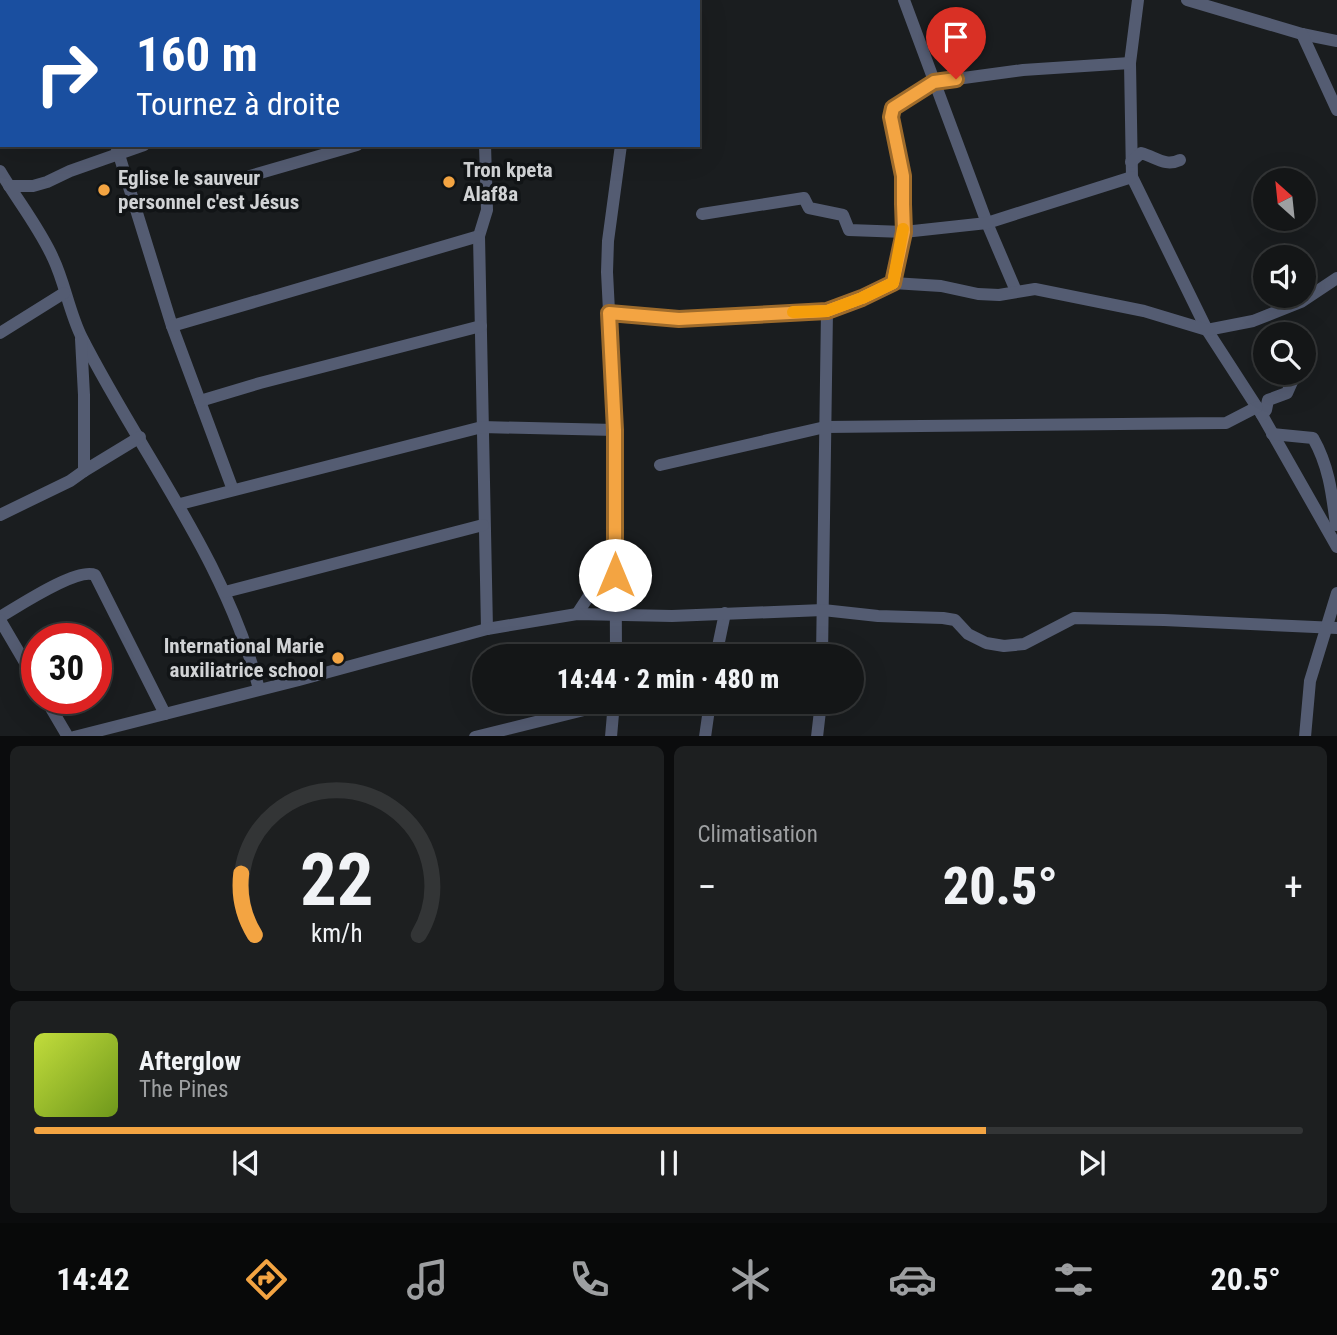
<!DOCTYPE html>
<html lang="fr">
<meta charset="utf-8">
<style>
body{margin:0;font-family:"Roboto Condensed",sans-serif;background:#1d1f20;color:#f1f3f6;height:100vh;display:flex;flex-direction:column;font-size:26px;white-space:nowrap}
*{box-sizing:border-box;margin:0}
p{font-size:23px;color:#9d9fa1}
.icon{flex:none;width:38px;height:38px;fill:none;stroke:currentColor;stroke-width:2;stroke-linecap:round;stroke-linejoin:round}
.map{position:relative;height:736px;overflow:hidden}
.details{display:flex;flex-direction:column;gap:10px;padding:10px;background:#0b0c0d;flex:1}
.details>*{flex:none}
.guide{position:absolute;left:0px;top:0px;width:700px;height:147px;box-shadow:0 7px 28px #0002,0 0 0 2px #333536;background:#1a4fa0;color:#fff;overflow:hidden}
.needle{width:46px;rotate:333deg}
.controls{position:absolute;left:1253px;top:168px;display:grid;gap:14px}
.controls a{display:grid;place-items:center;width:63px;height:63px;border-radius:50%;background:#141617;box-shadow:0 7px 28px #0002,0 0 0 2px #333536;font-size:35px}
.speed{position:absolute;left:21px;top:623px;display:flex;gap:14px;font-size:35px;font-weight:700;text-align:center}
.speed>*{display:grid;place-content:center;width:91px;height:91px;border-radius:50%;background:#141617;box-shadow:0 7px 28px #0002,0 0 0 2px #333536;line-height:1}
.speed .limit{border:10px solid #d22;background:#fff;color:#111}
.pin{position:absolute;display:grid;place-items:center;width:60px;height:60px;color:#fff;margin:-72px -30px;border-radius:50% 50% 50% 0;rotate:-45deg;box-shadow:0 0 7px #0007}
.pin .icon{rotate:45deg}
.me{position:absolute;width:77px;margin:-38px;rotate:0deg;stroke-linejoin:round;filter:drop-shadow(0 0 5px #0008)}
.turn{display:flex;align-items:center;gap:24px;height:147px;padding:0 21px;font-size:32px}
.turn .icon{width:91px;height:91px;stroke-width:2.5}
.turn b{display:block;font-size:49px;line-height:60px}
.big{font-size:52px;font-weight:800;line-height:1.1}
.details .tile{flex:1;display:flex;flex-direction:column;justify-content:center;gap:10px;min-width:0;padding:0 24px;border-radius:10px;background:#1d1f20}
.details .dial{align-items:center;gap:0}
.dial svg{height:182px;overflow:visible;fill:none;stroke:#333536;stroke-width:7;stroke-linecap:round;text-anchor:middle}
.dial text{fill:#f1f3f6;stroke:none}
.song{display:flex;align-items:center;gap:21px}
.cover{width:84px;height:84px;border-radius:10px;background:linear-gradient(135deg,hsl(70 70% 55%),hsl(80 70% 35%))}
.played{height:7px;border-radius:4px;background:linear-gradient(90deg,#f3a442 75%,#333536 75%)}
.keys{display:flex;justify-content:space-around;direction:ltr}
.heat{display:flex;justify-content:space-between;align-items:center;font-size:38px;direction:ltr}
.details .tiles{flex:1;display:grid;gap:10px;grid-template-columns:1fr 1fr}
.tile:last-child{grid-column:span 2}
.trip{position:absolute;left:472px;top:644px;width:392px;height:70px;border-radius:35px;background:#141617;box-shadow:0 7px 28px #0002,0 0 0 2px #333536;font-weight:800;line-height:70px;text-align:center}
.dock{display:flex;height:112px;justify-content:space-around;align-items:center;background:#080909;color:#9d9fa1}
.dock .icon{width:49px;height:49px}
.dock .active{color:#f3a442}
.dock b{font-size:32px;color:#f1f3f6}
.map>svg:first-child{display:block}
.lines{fill:none;stroke-linecap:round;stroke-linejoin:round}
.street{stroke:#545c72;stroke-width:12}
.route-casing{stroke:#9e6b2b;stroke-width:18}
.route{stroke:#f3a442;stroke-width:12}
.slow{stroke:#f59e0b;stroke-width:12}
.poi-dot{fill:#f3a442;stroke:#111416;stroke-width:2.5}
.labels{text-anchor:middle;dominant-baseline:central;stroke-width:7;stroke-linejoin:round;paint-order:stroke}
.poi-label{font-size:21px;font-weight:bold;fill:#d1d3d5;stroke:#111416;text-anchor:start}
</style>
<div class="map">
<svg width="1337" height="737" viewBox="0 0 1337 737">
<rect width="100%" height="100%" fill="#1a1d1f"/>
<g class="lines">
<!-- street -->
<g class="street">
<path d="M71,0V2"/>
<path d="M133,0V2"/>
<path d="M341,0V2"/>
<path d="M423,0V2"/>
<path d="M904,0L987,223L1016,291"/>
<path d="M1138,0L1130,63L1132,177L1207,330L1262,415L1337,547"/>
<path d="M1187,0L1302,34L1337,41"/>
<path d="M493,2L498,0"/>
<path d="M660,2L661,0"/>
<path d="M1302,34L1337,110"/>
<path d="M116,145L172,326L233,490"/>
<path d="M485,145L487,210L479,236L487,629"/>
<path d="M1131,162L1141,153C1156,157 1165,167 1180,160"/>
<path d="M0,171C17,200 39,227 53,258C65,283 69,312 82,338C142,456 225,558 259,689"/>
<path d="M250,176L357,145"/>
<path d="M9,186H33L47,182L70,171L144,145"/>
<path d="M702,214L804,198L809,208L843,215L849,230L904,232L987,223L1132,177"/>
<path d="M893,283L904,232L903,176L891,117L893,108L934,82L1023,70L1130,63"/>
<path d="M609,313L679,319L827,311L862,298L893,283L941,286L978,294L999,295L1035,289L1144,311L1207,330L1253,321L1301,302L1337,278"/>
<path d="M172,326L479,236"/>
<path d="M0,333L64,293"/>
<path d="M200,401L260,383L481,326"/>
<path d="M1262,415L1266,410L1268,400L1287,393L1295,375"/>
<path d="M1272,434L1313,438C1329,466 1332,494 1336,525"/>
<path d="M660,465L825,427L1226,423L1257,407"/>
<path d="M84,471L140,437"/>
<path d="M180,504L482,427L615,430"/>
<path d="M0,515L70,481L84,471V395L81,339"/>
<path d="M225,592L483,525"/>
<path d="M577,614L615,556"/>
<path d="M0,617C19,606 77,567 95,575L165,714"/>
<path d="M0,620L37,683"/>
<path d="M616,656L615,430L607,272L608,241L621,145"/>
<path d="M716,656L725,613"/>
<path d="M822,656L827,311"/>
<path d="M45,698L68,737"/>
<path d="M74,737L299,680L487,629L577,614L672,616L823,610L878,616L943,618L955,620L968,634L986,643L1004,646L1024,644L1074,618L1164,620L1337,628"/>
<path d="M475,737L588,709L614,708"/>
<path d="M611,737L614,702"/>
<path d="M705,737L710,702"/>
<path d="M817,737L821,702"/>
<path d="M1305,737L1310,681L1337,593"/>
</g>
</g>
<g class="lines">
<defs>
<path id="route" d="M615,575V430L609,313L679,319L827,311L862,298L893,283L904,232L903,204V176L891,117L893,108L934,82L956,79"/>
</defs>
<!-- route casing -->
<use href="#route" class="route-casing"/>
<!-- route -->
<use href="#route" class="route"/>
<!-- slow -->
<path class="slow" d="M793,312L827,311L862,298L893,283L903,229"/>
</g>
<!-- markers -->
<g class="poi-dot">
<circle cx="449" cy="182" r="7"/>
<circle cx="104" cy="190" r="7"/>
<circle cx="338" cy="658" r="7"/>
</g>
<g class="labels">
<!-- poi labels -->
<g class="poi-label">
<text x="463" y="170">Tron kpeta<tspan x="463" dy="24">Alaf8a</tspan></text>
<text x="118" y="178">Eglise le sauveur<tspan x="118" dy="24">personnel c'est Jésus</tspan></text>
<text x="324" y="646" text-anchor="end">International Marie<tspan x="324" dy="24">auxiliatrice school</tspan></text>
</g>
</g>
</svg>
<div class="controls">
<a><svg class="needle" viewBox="-14 -14 28 28"><path d="M0-13l5 13h-10z" fill="#e53935"/><path d="M0 13l5-13h-10z" fill="#9d9fa1"/></svg></a>
<a><svg class="icon" aria-label="sound" viewBox="0 0 24 24"><path d="M4 9h4l5-4v14l-5-4H4zM17 9q2 3 0 6"/></svg></a>
<a><svg class="icon" aria-label="search" viewBox="0 0 24 24"><circle cx="10" cy="10" r="6"/><path d="M15 15l6 6"/></svg></a>
</div>
<div class="speed"><div class="limit">30</div></div>
<div class="pin" style="left:956px;top:79px;background:#d93025"><svg class="icon" aria-label="arrive" viewBox="0 0 24 24"><path d="M6 21V4h12l-3 4 3 4H6"/></svg></div>
<svg class="me" style="left:615px;top:575px" viewBox="-20 -20 40 40"><circle r="19" fill="#fff"/><path d="M0-13L10 11 0 6-10 11z" fill="#f3a442"/></svg>
<div class="trip">14:44 · 2 min · 480 m</div>
<div class="guide">
<div class="turn"><svg class="icon" aria-label="right" viewBox="0 0 24 24"><path d="M7 20v-9h11M14 6l5 5-5 5"/></svg><div><b>160 m</b>Tournez à droite</div></div>
</div>
</div>
<section class="details">
<div class="tiles">
<div class="tile dial"><svg viewBox="0 0 100 80">
<path d="M14 69A42 42 0 1 1 86 69"/>
<path d="M14 69A42 42 0 0 1 8 42" stroke="#f3a442"/>
<text x="50" y="56" font-size="32" font-weight="700">22</text>
<text x="50" y="72" font-size="11">km/h</text>
</svg></div>
<div class="tile"><p>Climatisation</p>
<div class="heat"><a>−</a><b class="big">20.5°</b><a>+</a></div>
</div>
<div class="tile">
<div class="song"><i class="cover"></i><div><b>Afterglow</b><p>The Pines</p></div></div>
<div class="played"></div>
<div class="keys"><svg class="icon" aria-label="previous" viewBox="0 0 24 24"><path d="M18 5L8 12l10 7zM5 5v14"/></svg><svg class="icon" aria-label="pause" viewBox="0 0 24 24"><path d="M8 5v14M16 5v14"/></svg><svg class="icon" aria-label="next" viewBox="0 0 24 24"><path d="M6 5l10 7-10 7zM19 5v14"/></svg></div>
</div>
</div>
</section>
<nav class="dock">
<b>14:42</b>
<svg class="icon active" aria-label="directions" viewBox="0 0 24 24"><path d="M12 3l9 9-9 9-9-9zM9 14v-3h6M13 9l2 2-2 2"/></svg>
<svg class="icon" aria-label="music" viewBox="0 0 24 24"><path d="M9 18V5l10-2v13"/><circle cx="6" cy="18" r="3"/><circle cx="16" cy="16" r="3"/></svg>
<svg class="icon" aria-label="phone" viewBox="0 0 24 24"><path d="M5 4h4l2 5-3 2q2 4 5 5l2-3 5 2v4C11 20 4 13 5 4z"/></svg>
<svg class="icon" aria-label="climate" viewBox="0 0 24 24"><path d="M12 3v18M4 7l16 10M4 17L20 7"/></svg>
<svg class="icon" aria-label="car" viewBox="0 0 24 24"><path d="M5 17H2v-5l4-1 3-4h7l3 4 3 1v5h-3M9 17h6M6 11h13"/><circle cx="7" cy="17" r="2"/><circle cx="17" cy="17" r="2"/></svg>
<svg class="icon" aria-label="filters" viewBox="0 0 24 24"><path d="M4 7h16M4 17h16"/><circle cx="9" cy="7" r="2"/><circle cx="15" cy="17" r="2"/></svg>
<b>20.5°</b>
</nav>
